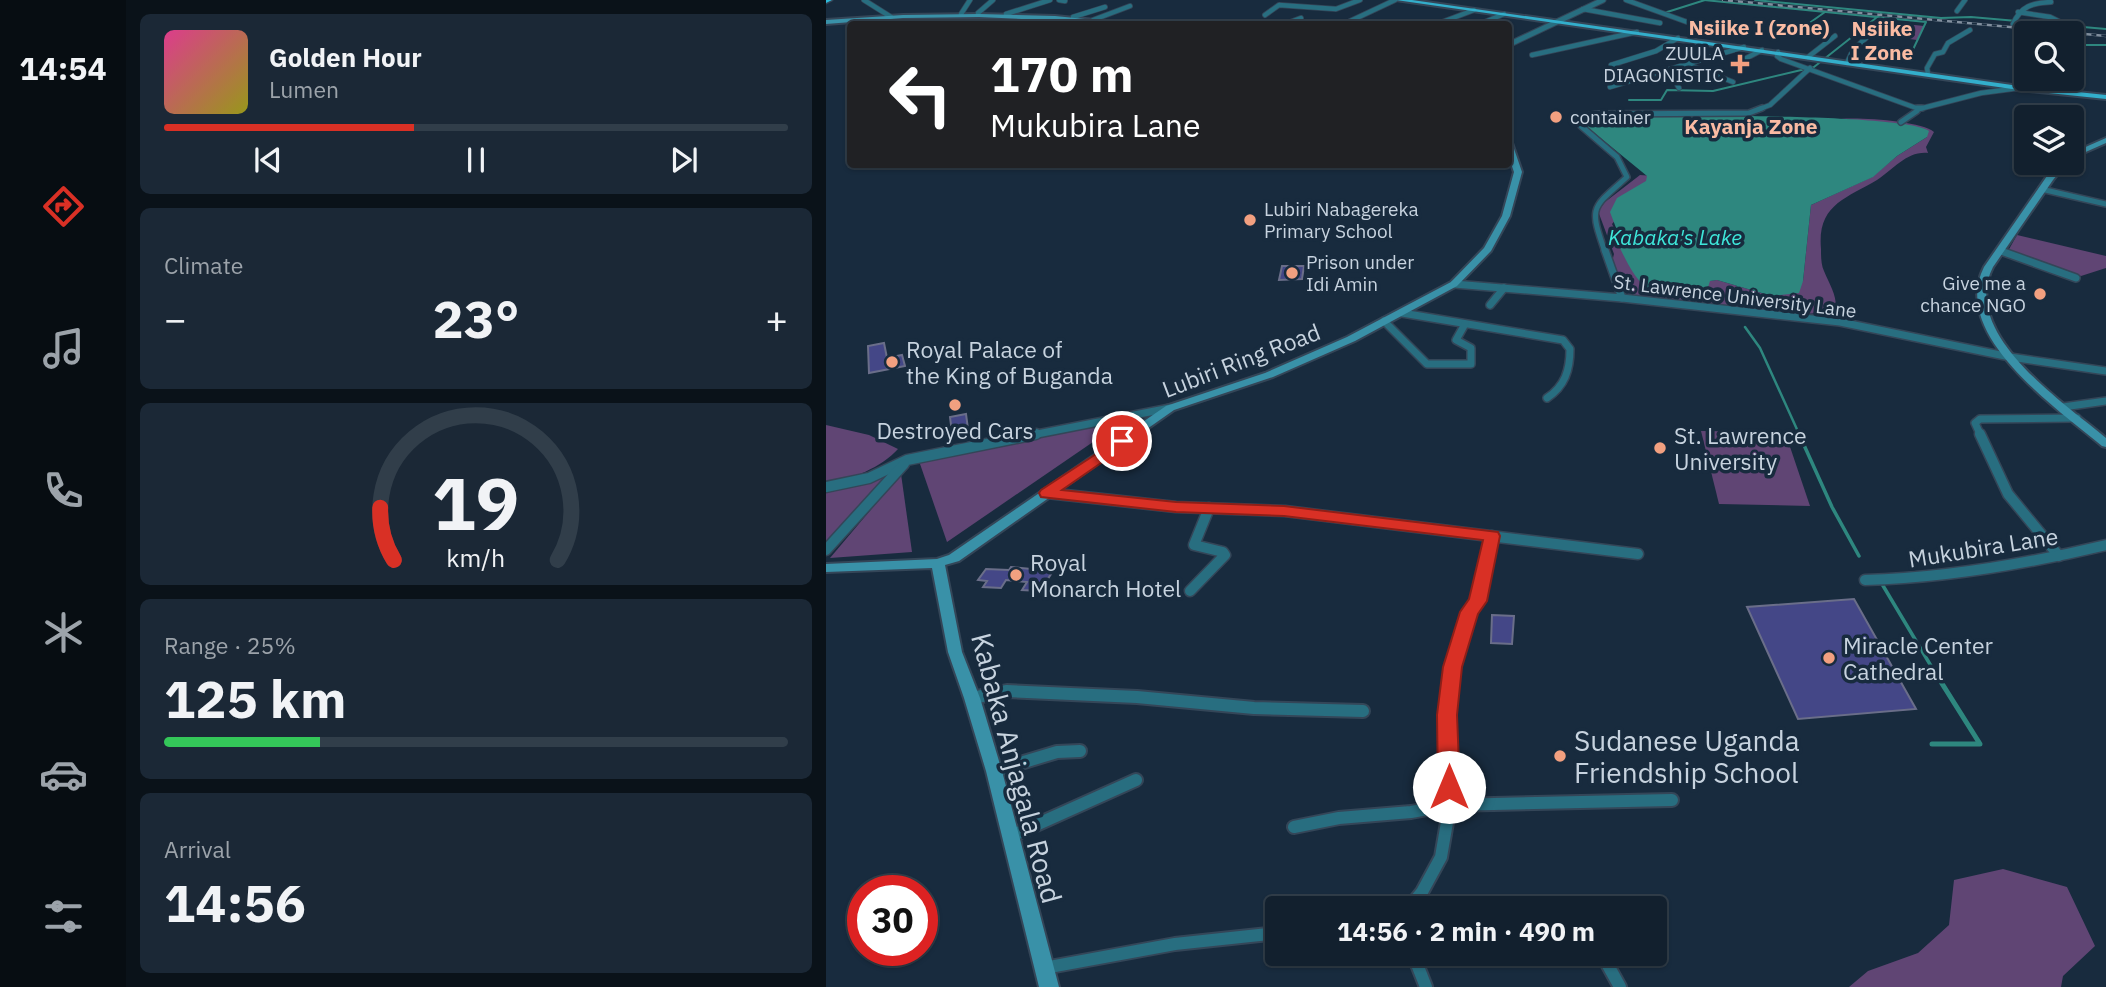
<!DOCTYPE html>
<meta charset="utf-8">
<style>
body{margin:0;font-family:"IBM Plex Sans",sans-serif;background:#1b2836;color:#f1f3f6;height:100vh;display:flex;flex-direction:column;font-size:26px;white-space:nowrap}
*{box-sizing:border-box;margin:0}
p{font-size:23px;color:#9ca3aa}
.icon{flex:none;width:38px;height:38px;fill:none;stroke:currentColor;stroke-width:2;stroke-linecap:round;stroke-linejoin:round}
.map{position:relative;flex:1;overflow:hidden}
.drawer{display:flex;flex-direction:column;gap:14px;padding:14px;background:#0a1219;width:700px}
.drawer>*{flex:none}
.hud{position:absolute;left:21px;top:21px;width:665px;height:147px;border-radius:7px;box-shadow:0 2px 5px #0004,0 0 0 2px #313e4a;background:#202124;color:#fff;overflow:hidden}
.tools{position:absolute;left:1188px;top:21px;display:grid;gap:14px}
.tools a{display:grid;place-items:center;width:70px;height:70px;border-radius:7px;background:#12202e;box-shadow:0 2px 5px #0004,0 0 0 2px #313e4a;font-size:35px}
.speed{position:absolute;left:21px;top:875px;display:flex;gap:14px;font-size:35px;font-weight:700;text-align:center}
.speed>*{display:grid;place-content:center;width:91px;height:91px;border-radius:50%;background:#12202e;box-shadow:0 2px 5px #0004,0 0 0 2px #313e4a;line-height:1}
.speed .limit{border:10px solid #d22;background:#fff;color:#111}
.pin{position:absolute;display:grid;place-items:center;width:60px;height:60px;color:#fff;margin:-30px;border:4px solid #fff;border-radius:50%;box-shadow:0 2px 7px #0007}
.me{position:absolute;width:77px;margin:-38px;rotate:0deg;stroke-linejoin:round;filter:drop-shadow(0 0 5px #0008)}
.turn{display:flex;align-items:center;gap:24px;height:147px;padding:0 28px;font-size:32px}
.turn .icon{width:91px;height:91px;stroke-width:2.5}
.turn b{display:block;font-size:49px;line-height:60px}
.big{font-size:52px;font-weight:800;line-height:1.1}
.drawer .widget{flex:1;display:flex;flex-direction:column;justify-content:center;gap:10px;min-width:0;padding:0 24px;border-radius:10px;background:#1b2836}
.drawer .dial{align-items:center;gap:0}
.dial svg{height:182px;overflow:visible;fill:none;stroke:#313e4a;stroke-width:7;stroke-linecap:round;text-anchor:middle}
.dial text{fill:#f1f3f6;stroke:none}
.song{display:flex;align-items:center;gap:21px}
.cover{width:84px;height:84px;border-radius:10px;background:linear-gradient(135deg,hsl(330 70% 55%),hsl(60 70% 35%))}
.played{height:7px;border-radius:4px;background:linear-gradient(90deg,#d93025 40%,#313e4a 40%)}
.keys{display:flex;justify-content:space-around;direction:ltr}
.heat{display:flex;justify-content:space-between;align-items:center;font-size:38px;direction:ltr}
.charge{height:10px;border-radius:5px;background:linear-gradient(90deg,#34c759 25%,#313e4a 0)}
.trip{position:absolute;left:439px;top:896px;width:402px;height:70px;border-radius:7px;background:#12202e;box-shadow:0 2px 5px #0004,0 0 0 2px #313e4a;font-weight:800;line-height:70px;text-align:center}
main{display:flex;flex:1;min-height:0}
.menu{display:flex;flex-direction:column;width:126px;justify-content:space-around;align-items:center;background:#070d12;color:#9ca3aa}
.menu .icon{width:49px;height:49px}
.menu .selected{color:#d93025}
.menu b{font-size:32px;color:#f1f3f6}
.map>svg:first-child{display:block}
.green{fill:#604574}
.water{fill:#2e877f}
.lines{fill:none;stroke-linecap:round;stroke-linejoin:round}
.stream-far3{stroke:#2e877f;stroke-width:2}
.stream-far2{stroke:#2e877f;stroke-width:2.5}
.stream-far1{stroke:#2e877f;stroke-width:3.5}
.stream{stroke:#2e877f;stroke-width:5}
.building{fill:#444787;stroke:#6a6e89;stroke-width:2}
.minor-far4-casing{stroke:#344658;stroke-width:6}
.minor-far3-casing{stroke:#344658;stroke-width:8}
.minor-far2-casing{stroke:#344658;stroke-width:10}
.minor-far1-casing{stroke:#344658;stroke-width:13}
.minor-casing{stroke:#344658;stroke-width:16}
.tertiary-casing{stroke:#344658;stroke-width:7}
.secondary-casing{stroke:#344658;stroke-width:4}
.primary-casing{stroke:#344658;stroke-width:4}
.trunk-casing{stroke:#344658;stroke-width:3}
.minor-far4{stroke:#286e80;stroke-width:4.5}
.minor-far3{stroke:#286e80;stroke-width:5}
.minor-far2{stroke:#286e80;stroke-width:7}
.minor-far1{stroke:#286e80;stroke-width:10}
.minor{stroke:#286e80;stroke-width:12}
.tertiary{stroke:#286e80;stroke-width:5}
.secondary{fill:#3991a8;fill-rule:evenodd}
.primary{fill:#33aecb;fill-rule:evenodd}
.trunk{fill:#2dbbdb;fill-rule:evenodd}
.rail-casing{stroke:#818f9e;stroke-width:2.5}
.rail{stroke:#182b3e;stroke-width:2;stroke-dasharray:5;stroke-linecap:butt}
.route{fill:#d93025;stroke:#8d1f18;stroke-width:2}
.poi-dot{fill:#f2a080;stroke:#182b3e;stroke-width:2.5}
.labels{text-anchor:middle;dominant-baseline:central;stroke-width:7;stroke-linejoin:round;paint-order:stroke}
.far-poi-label{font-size:19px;fill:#c7d3df;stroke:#182b3e;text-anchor:start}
.far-street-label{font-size:19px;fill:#c7d3df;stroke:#182b3e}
.far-quarter-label{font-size:21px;font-weight:bold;fill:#fabba3;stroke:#182b3e}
.far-water-label{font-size:21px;font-style:italic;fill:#3ee7da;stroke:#182b3e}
.poi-label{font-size:23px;fill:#c7d3df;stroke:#182b3e;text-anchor:start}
.street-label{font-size:23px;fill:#c7d3df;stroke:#182b3e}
.near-poi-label{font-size:28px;fill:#c7d3df;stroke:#182b3e;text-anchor:start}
.near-street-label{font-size:28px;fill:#c7d3df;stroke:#182b3e}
</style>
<main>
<nav class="menu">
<b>14:54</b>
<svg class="icon selected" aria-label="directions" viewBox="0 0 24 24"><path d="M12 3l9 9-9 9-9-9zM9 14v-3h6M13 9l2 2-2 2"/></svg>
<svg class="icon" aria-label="music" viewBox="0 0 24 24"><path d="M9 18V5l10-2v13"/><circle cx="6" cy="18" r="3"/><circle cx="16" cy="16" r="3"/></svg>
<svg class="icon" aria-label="phone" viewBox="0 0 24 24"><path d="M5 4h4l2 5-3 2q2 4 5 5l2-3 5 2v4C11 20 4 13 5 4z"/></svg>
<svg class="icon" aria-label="climate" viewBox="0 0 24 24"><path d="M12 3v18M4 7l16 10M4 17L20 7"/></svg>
<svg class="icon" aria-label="car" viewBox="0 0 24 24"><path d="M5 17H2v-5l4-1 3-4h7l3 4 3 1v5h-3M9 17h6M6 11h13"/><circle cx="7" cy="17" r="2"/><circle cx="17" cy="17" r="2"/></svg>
<svg class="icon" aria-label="filters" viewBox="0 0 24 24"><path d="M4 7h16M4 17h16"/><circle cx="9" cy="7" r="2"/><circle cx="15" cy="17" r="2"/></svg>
</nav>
<section class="drawer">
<div class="widget">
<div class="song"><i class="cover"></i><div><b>Golden Hour</b><p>Lumen</p></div></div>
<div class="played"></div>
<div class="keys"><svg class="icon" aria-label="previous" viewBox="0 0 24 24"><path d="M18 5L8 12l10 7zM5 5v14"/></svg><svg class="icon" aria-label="pause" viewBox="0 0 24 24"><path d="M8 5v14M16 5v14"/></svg><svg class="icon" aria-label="next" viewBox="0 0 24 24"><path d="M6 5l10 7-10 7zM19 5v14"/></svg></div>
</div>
<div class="widget"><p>Climate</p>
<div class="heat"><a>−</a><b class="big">23°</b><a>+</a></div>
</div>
<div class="widget dial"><svg viewBox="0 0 100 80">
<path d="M14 69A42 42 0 1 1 86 69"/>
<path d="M14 69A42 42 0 0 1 8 46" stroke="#d93025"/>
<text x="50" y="56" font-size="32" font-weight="700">19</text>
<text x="50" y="72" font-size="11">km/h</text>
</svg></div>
<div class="widget"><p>Range · 25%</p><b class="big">125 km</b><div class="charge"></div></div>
<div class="widget"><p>Arrival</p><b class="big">14:56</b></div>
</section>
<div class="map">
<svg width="1280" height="987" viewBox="0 0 1280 987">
<rect width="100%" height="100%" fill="#182b3e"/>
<!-- green -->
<g class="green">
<path d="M1050,21L1098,26L1091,40L1068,37L1070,32L1039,28Z"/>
<path d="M1015,119C1032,117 1096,121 1108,132L1100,147L1102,153C1081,151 1068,169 1051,180C1019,199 991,205 995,249C995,256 995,265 998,271C1004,286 1011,294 1010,312L977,314L809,297L802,294L786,262L788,254L772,211L779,202L814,175L828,176L786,224L795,241L833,293L881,287L883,281L891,280L946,296L977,281L985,205L1046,177L1071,156L1101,137L1075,124Z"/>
<path d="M1191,235L1280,256V268L1255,276L1182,251Z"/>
<path d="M302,418L121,542L93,461Z"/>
<path d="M0,425L43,435L72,449C56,467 25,480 0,483Z"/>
<path d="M875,431L959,432L984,506L893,504Z"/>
<path d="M75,474L86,552L4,558Z"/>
<path d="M59,477L0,544V490L35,485Z"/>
<path d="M1177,869L1241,887L1269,946L1237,976L1235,987H1023L1042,971L1092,953L1123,925L1128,880Z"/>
</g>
<!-- water -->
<path class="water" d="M825,115C868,116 1078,114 1103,131L1101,137L1071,156L1047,177L985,205L977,281L973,293L946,296L891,280L884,281L882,287C826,294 819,301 793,246L795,241L784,212L791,198L820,181L821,176L755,122L765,116Z"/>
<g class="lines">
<!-- stream-far3 -->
<g class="stream-far3">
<path d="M878,0L1100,22L1083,58"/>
<path d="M929,0L1115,18L1145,17L1280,29"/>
<path d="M999,12L982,24L1001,28"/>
<path d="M838,13L879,0"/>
<path d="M1257,45H1280"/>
<path d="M803,100H835L841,90L887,91L988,67L1055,14"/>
</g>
<!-- stream-far2 -->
<g class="stream-far2">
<path d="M912,286L913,302"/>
<path d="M919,327L934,348L974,436"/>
</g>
<!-- stream-far1 -->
<g class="stream-far1">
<path d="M973,434L1006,507L1033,556"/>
<path d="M1056,584L1111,676"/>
</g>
<!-- stream -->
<path class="stream" d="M1106,744H1154L1110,674"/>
</g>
<!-- building -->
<g class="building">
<path d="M456,266H478L476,279L453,280Z"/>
<path d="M58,343L61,358L76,355L79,366L43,373L42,346Z"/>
<path d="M140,414L142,429L126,433L124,417Z"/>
<path d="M185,567L227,571L214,591L196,590L201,582L180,580L175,588L157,587L161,581L152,580L160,569L183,570Z"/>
<path d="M1028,599L1090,709L972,719L921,607Z"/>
<path d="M666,615L688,616L686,644L665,643Z"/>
</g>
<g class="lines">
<defs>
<g id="minor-far4">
<path d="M38,0L65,17"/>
<path d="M233,0L239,1"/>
<path d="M800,0L861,22L901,31"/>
<path d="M757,9L834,23"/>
<path d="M1131,11L1139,0"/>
<path d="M1192,12L1224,17L1240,25"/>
<path d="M152,13L167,0"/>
<path d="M135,14L144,0"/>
<path d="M180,14L224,0"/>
<path d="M439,15L453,5L510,9L534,0"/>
<path d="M247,17L279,7"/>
<path d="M267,20L304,6"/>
<path d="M459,24L475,18"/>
<path d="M518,24L569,0"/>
<path d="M589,24H611L648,10"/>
<path d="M654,24L678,14"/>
<path d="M1187,24C1195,6 1206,3 1225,2L1224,0"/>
<path d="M952,52L951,56L955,59L1093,109L1155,93L1193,88"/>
<path d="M706,55L811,32"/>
<path d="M982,57L1009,36"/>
<path d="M911,63L936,50"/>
<path d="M1021,63L1027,50L1040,38"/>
<path d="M861,64L907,82"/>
<path d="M796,69L785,65L830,51L852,38"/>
<path d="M843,70L853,88"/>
<path d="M1102,74L1101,68L1109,54L1117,52L1122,43L1144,30"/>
<path d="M784,87L918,47"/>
<path d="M931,110L944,105L984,68"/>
</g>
<g id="minor-far3">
<path d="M1091,108H1096"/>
<path d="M1075,122L1091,111"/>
<path d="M1215,189L1280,204"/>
<path d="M779,252C763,206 765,209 801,177L791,157L755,126L753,118L770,114L923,113L936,108"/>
</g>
<g id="minor-far2">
<path d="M779,250L796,298"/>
<path d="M1175,251L1250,278"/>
<path d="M628,284L796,298L1014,322L1184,357L1280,371"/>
<path d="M664,305L678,288"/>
<path d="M576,313L737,340L744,349C744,370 739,386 721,398"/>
<path d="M558,321L601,364H645V348L630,340L639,324"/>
<path d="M1237,407L1280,401"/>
<path d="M201,436L344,408"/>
<path d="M1155,436L1149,423L1154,419L1251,418"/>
</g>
<g id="minor-far1">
<path d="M1154,434L1182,494L1233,556"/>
<path d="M0,487L43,478L81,460L210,434"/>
<path d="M221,493L350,507L459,511L812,554"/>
<path d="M0,550L78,464"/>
<path d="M1039,580C1121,578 1200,564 1280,545"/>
<path d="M364,591L399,555L397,552L368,545L383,508"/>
<path d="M626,676L643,612L652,601L666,536"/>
</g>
<g id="minor">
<path d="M146,698L181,691L311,697L428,708L537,711"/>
<path d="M168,771L231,752L254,751"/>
<path d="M468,827L513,818L585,812L624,805L846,800"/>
<path d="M183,837L310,780"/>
<path d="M583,908L596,892L615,857L624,805L621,715L626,674"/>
<path d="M587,954L600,987"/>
<path d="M778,958L794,987"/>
<path d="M218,968L349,944L452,933"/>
</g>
<path id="tertiary" d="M682,45L777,0"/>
<g id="secondary">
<path d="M153,14L229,16L309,24L153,17L77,18L0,24V20L77,15Z"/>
<path d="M1280,138V143L1246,158V153Z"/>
<path d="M682,141L686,143L696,172L684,216L665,251L631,286L529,341L447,377L348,410L133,561L119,565L136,652L154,698L176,771L233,987H213L160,771L138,698L122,652L106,568L0,572V564L111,559L123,555L340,406L439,373L521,337L625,282L658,248L676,216L688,172L682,155Z"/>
<path d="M1233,163H1241L1227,180L1167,267C1133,333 1237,402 1280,438V447L1276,446C1232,409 1123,335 1158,267L1221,176Z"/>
</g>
<path id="primary" d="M570,0H586L1193,86L1280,95V99L1193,90Z"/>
<path id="trunk" d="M0,0H6L0,3Z"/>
</defs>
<!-- minor-far4 casing -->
<use href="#minor-far4" class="minor-far4-casing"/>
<!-- minor-far3 casing -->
<use href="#minor-far3" class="minor-far3-casing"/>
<!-- minor-far2 casing -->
<use href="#minor-far2" class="minor-far2-casing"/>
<!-- minor-far1 casing -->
<use href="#minor-far1" class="minor-far1-casing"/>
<!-- minor casing -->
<use href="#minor" class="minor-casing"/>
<!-- tertiary casing -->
<use href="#tertiary" class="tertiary-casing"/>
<!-- secondary casing -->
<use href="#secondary" class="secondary-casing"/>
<!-- primary casing -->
<use href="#primary" class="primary-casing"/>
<!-- trunk casing -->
<use href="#trunk" class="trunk-casing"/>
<!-- minor-far4 -->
<use href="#minor-far4" class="minor-far4"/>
<!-- minor-far3 -->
<use href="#minor-far3" class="minor-far3"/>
<!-- minor-far2 -->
<use href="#minor-far2" class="minor-far2"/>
<!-- minor-far1 -->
<use href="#minor-far1" class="minor-far1"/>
<!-- minor -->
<use href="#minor" class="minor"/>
<!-- tertiary -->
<use href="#tertiary" class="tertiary"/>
<!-- secondary -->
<use href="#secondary" class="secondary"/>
<!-- primary -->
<use href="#primary" class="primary"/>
<!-- trunk -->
<use href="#trunk" class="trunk"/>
<defs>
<path id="rail" d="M897,0L1280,36"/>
</defs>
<!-- rail casing -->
<use href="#rail" class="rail-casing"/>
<!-- rail -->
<use href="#rail" class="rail"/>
</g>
<!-- route -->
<path class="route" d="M296,437L301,438L303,441L301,445L236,490L350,502L458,506L672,532L674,536L661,601L652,614L636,667L631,715L634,787L631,793L623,796L616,793L612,787L611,715L617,667L634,612L643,599L657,540L458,516L350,512L215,497L213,493L215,490Z"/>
<!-- markers -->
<g class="poi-dot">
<path d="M910.5 53.5h7v7h7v7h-7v7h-7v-7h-7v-7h7z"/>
<circle cx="730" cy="117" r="7"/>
<circle cx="424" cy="220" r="7"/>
<circle cx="466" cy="273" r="7"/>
<circle cx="1214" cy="294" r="7"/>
<circle cx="66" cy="362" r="7"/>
<circle cx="129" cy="405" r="7"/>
<circle cx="834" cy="448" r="7"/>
<circle cx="190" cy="575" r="7"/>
<circle cx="1003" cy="658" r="7"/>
<circle cx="734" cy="756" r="7"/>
</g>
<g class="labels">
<!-- far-poi labels -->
<g class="far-poi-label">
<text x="898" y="53" text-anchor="end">ZUULA<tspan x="898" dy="22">DIAGONISTIC</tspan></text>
<text x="744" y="117">container</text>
<text x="438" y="209">Lubiri Nabagereka<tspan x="438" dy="22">Primary School</tspan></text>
<text x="480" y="262">Prison under<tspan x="480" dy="22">Idi Amin</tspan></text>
<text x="1200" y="283" text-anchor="end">Give me a<tspan x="1200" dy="22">chance NGO</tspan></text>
</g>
<!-- far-street labels -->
<g class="far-street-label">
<text transform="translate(909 296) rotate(7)">St. Lawrence University Lane</text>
</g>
<!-- far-quarter labels -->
<g class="far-quarter-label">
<text x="933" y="27">Nsiike I (zone)</text>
<text x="1056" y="28">Nsiike<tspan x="1056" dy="24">I Zone</tspan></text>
<text x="925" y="126">Kayanja Zone</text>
</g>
<!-- far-water labels -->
<g class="far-water-label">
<text x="849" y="237">Kabaka's Lake</text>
</g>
<!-- poi labels -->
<g class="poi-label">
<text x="80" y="349">Royal Palace of<tspan x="80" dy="26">the King of Buganda</tspan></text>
<text x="129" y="430" text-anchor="middle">Destroyed Cars</text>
<text x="848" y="435">St. Lawrence<tspan x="848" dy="26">University</tspan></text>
<text x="204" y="562">Royal<tspan x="204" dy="26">Monarch Hotel</tspan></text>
<text x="1017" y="645">Miracle Center<tspan x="1017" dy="26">Cathedral</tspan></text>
</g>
<!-- street labels -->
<g class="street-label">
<text transform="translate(415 360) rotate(-21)">Lubiri Ring Road</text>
<text transform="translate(1157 547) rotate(-9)">Mukubira Lane</text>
</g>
<!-- near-poi labels -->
<g class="near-poi-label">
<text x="748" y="740">Sudanese Uganda<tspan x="748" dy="32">Friendship School</tspan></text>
</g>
<!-- near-street labels -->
<g class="near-street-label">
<text transform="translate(191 768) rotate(75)">Kabaka Anjagala Road</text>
</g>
</g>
</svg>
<div class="tools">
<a><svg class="icon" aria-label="search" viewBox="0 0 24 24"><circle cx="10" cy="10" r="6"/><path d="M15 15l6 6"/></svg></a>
<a><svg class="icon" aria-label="layers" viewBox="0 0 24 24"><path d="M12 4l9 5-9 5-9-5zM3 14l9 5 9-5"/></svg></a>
</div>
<div class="speed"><div class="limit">30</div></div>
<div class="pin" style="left:296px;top:441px;background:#d93025"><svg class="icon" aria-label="arrive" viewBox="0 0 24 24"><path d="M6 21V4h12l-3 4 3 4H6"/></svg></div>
<svg class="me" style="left:623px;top:787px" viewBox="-20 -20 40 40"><circle r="19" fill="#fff"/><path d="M0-13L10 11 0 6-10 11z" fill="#d93025"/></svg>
<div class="trip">14:56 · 2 min · 490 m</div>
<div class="hud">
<div class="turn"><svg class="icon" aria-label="left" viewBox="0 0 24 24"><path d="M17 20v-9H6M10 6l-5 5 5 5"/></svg><div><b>170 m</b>Mukubira Lane</div></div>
</div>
</div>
</main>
